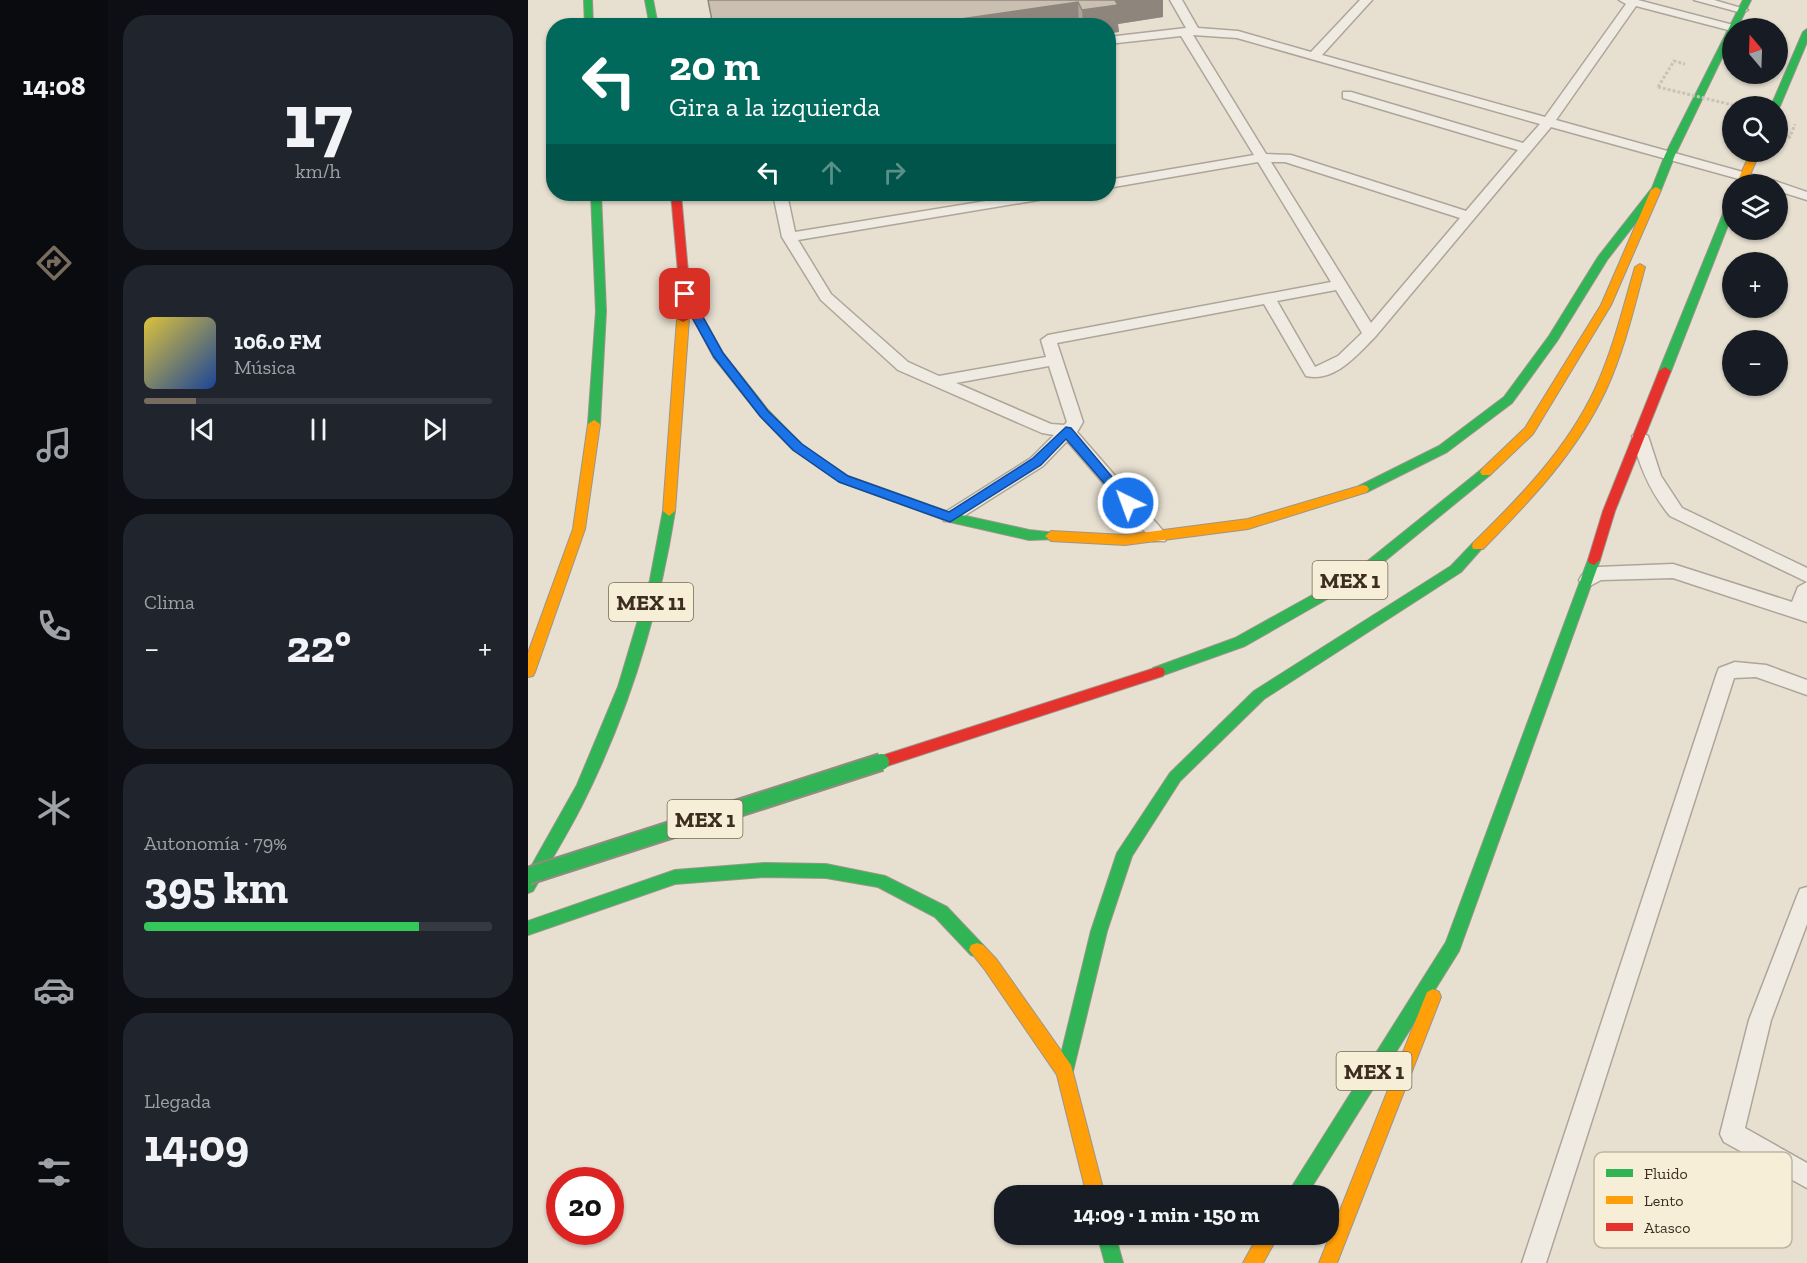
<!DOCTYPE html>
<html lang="es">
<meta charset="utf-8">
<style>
body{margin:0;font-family:"Zilla Slab",serif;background:#20242c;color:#f1f3f6;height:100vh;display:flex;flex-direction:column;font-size:22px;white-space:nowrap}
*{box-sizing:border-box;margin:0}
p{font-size:20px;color:#9ea1a6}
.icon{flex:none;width:33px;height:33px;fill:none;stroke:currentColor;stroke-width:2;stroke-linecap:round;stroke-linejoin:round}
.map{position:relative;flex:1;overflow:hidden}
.side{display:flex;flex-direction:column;gap:15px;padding:15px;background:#0d0f14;width:420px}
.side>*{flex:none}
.banner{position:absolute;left:18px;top:18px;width:570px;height:183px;border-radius:24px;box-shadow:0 2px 4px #0004;background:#00695c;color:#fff;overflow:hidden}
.needle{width:39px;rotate:341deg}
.buttons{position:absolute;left:1194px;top:18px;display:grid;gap:12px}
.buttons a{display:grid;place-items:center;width:66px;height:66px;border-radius:50%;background:#171b24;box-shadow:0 2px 4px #0004;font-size:30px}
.speed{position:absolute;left:18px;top:1167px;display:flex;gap:12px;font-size:30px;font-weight:700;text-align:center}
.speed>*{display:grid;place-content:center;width:78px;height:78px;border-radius:50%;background:#171b24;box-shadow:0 2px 4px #0004;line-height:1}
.speed .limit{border:9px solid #d22;background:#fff;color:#111}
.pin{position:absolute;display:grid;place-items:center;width:51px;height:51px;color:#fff;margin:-26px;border-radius:12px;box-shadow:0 3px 9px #0006}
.me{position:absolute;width:66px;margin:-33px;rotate:318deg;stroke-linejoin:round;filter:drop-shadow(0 0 4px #0008)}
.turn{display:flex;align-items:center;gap:21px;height:126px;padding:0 24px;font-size:27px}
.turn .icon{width:78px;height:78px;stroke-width:2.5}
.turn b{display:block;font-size:42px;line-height:51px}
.lanes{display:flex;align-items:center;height:57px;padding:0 24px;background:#0003;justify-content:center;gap:30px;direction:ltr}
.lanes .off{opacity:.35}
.big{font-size:45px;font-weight:700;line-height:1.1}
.side .tile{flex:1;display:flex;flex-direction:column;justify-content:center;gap:9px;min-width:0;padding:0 21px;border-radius:24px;background:#20242c}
.side .dial{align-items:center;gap:0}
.dial b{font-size:78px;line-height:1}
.song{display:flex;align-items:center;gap:18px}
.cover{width:72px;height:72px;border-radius:9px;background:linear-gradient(135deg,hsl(50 70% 55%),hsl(220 70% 35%))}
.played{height:6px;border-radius:3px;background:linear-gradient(90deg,#786c5e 15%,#363941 15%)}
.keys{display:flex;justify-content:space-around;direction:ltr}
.heat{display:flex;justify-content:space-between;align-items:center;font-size:33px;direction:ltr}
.charge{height:9px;border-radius:4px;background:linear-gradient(90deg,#34c759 79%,#363941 0)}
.trip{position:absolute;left:466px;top:1185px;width:345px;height:60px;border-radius:24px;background:#171b24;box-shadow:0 2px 4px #0004;font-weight:700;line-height:60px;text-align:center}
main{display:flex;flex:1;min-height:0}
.tabs{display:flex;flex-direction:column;width:108px;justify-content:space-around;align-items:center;background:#090b0e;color:#9ea1a6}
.tabs .icon{width:42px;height:42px}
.tabs .current{color:#786c5e}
.tabs b{font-size:27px;color:#f1f3f6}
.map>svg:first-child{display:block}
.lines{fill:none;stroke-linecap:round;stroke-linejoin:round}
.lane-casing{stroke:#ada599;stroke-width:3}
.fast-casing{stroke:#9c958a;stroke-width:2}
.slow-casing{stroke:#9c958a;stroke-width:2}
.jam-casing{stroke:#9c958a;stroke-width:2}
.path{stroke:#c8c2b9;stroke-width:3;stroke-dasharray:3 2;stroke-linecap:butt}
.lane{fill:#efebe3;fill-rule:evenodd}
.fast{fill:#30b455;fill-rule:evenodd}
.slow{fill:#ff9f0a;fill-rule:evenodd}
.jam{fill:#e5322d;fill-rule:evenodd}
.fast-bridge-casing{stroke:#928b80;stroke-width:20;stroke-linecap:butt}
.path-bridge{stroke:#c8c2b9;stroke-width:3;stroke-dasharray:3 2;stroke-linecap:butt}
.fast-bridge{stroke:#30b455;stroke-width:16}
.wall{fill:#afa499}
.shaded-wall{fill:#8e867d}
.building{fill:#cbbfb2;stroke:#8e867d;stroke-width:1.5}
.route{fill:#1a73e8;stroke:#114b97;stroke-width:1.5}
.labels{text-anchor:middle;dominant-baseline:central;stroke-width:6;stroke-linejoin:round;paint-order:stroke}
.shield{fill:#f7eed8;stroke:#756857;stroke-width:1.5}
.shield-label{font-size:22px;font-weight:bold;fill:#3d2e20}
.key{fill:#f7eed8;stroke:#bfb4a1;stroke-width:1.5}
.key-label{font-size:16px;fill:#3d2e20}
</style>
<main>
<nav class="tabs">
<b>14:08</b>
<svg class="icon current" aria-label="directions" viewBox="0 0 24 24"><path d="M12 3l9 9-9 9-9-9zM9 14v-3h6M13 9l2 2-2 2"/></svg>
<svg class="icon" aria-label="music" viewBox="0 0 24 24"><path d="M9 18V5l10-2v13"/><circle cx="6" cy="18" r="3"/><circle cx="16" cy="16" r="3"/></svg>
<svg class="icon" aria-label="phone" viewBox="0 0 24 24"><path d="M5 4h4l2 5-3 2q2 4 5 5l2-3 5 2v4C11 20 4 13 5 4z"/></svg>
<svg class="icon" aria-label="climate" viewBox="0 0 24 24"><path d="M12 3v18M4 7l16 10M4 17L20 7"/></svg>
<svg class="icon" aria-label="car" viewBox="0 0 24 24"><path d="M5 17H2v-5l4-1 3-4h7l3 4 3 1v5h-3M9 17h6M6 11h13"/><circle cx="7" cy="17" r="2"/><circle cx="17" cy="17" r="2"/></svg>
<svg class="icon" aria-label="filters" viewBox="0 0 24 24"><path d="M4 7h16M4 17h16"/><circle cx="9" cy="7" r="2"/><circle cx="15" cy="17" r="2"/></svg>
</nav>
<section class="side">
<div class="tile dial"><b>17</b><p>km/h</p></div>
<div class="tile">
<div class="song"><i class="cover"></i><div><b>106.0 FM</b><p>Música</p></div></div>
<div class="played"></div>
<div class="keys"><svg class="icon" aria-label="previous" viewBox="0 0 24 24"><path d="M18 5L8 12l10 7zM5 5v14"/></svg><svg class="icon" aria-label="pause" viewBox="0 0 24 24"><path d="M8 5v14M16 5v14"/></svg><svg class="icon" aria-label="next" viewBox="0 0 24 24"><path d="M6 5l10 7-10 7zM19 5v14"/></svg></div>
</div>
<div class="tile"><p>Clima</p>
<div class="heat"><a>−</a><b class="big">22°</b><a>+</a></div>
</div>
<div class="tile"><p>Autonomía · 79%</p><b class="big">395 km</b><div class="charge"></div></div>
<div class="tile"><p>Llegada</p><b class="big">14:09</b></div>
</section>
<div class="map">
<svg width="1279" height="1263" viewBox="0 0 1279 1263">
<rect width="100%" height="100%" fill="#e7e0d1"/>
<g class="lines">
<defs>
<g id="lane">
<path d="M642,0H654L670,28L710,31L783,52L832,0H844L794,55L1017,117L1098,4L1091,0H1110L1209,26L1210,28H1204V31L1108,6L1028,120L1247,181L1279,192V200L1250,191V184H1229L1023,127L847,337C829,355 806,383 778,376L736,304L529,343L555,422L549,432L637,533L639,537L637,541H625L539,441L515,466L428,521H416L414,517L416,513L503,458L526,435L514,433L370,370L293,300L254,237L245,194H259L267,232L501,194H528L522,198L270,240L303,294L380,362L411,376L518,357L513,340L520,335L803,282L730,162L580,188V180L726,155L653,36L580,44V37L658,28ZM665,35L709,38L1012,124L995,143L823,92H815V98L990,150L938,211L763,155L738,154ZM743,162H757L932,218L843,323ZM808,290L834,333L810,356L787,367L749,301ZM521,366L539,422L536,425L523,424L428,383Z"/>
<path d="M1166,0H1186L1220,10L1214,13Z"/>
<path d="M1112,431L1120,436L1133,476L1154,508L1279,568V622L1145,578L1073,580L1060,587L1054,585L1051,580L1054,575L1070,567L1145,564L1264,602L1270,587L1279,582L1142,516C1122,492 1111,466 1104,436Z"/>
<path d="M1207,662L1238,665L1279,680V695L1228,677L1206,678L1018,1263H994L1189,673L1191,668Z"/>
<path d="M1279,887V924L1243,1020L1217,1128L1279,1163V1188L1196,1142L1192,1134L1221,1020L1269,896L1272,889Z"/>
</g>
<g id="fast">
<path d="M56,0H64L65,26H57Z"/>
<path d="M117,0H125L130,26H122Z"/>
<path d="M1215,0H1223L1209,28H1204V37L1147,155L1133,190L1079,260L1029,341L984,403L919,452L839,492H831L829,489L831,486L911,446L976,397L1021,336L1070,257L1124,188L1137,155Z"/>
<path d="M1279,29V42L1252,106L1250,108L1243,106L1275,32Z"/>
<path d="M63,194H73L78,311L72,424L66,428L60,424L68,311Z"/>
<path d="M1204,201V215L1143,371L1141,374H1133L1131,371L1199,204Z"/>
<path d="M157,291L162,294L195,353L240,410L273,444L320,476L424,513L501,530L528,533L529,536L528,539L501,540L422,522L312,482L265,450L232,416L186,358L152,294Z"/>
<path d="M958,468L964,472L962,475L836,578L717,646L630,677L625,676L623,672L625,668L707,638L826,572L954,469Z"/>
<path d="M141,506L147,511C131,612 101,711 55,803C40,833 22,862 5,891L0,893V872L49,785L90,687L122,580L135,511Z"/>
<path d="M950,541L956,546L933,572L736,699L652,781L604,856L579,931L545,1071L543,1077L537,1079L531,1077L529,1071L563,931L589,853L642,773L726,691L923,566L945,543Z"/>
<path d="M1066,555L1072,560L931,951L778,1196H758L918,942L1060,560Z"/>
<path d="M236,863L298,864L357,876L419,907L455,945L457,950L455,955L449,957L443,955L407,917L350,887L298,878L236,877L147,884L0,935V921L147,870Z"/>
<path d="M569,1234H587L595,1263H577Z"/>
</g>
<g id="slow">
<path d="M1223,152H1232L1218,184H1208Z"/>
<path d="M1128,187L1133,190L1083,305L1005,434L962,475H954L952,472L954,469L997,428L1073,305L1123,190Z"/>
<path d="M1112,264L1117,267C1106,308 1096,351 1078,390C1049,452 1002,501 955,549H945L944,546L945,543C992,497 1039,449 1067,389C1085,350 1095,308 1107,267Z"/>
<path d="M155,316L161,319L147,511L141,516L135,511L149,319Z"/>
<path d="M66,420L72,424L57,529L7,672L5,676L0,677V653L45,529L60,424Z"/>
<path d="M835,485L839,486L841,489L839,492L720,529L597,545L523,541L517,536L523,531L597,535L720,519Z"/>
<path d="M449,943L455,945L469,960L543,1065L577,1196H559L529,1075L457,970L441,950L443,945Z"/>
<path d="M905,989L911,992L913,997L809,1263H791L897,997L899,992Z"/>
<path d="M731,1234H751L735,1263H715Z"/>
</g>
<g id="jam">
<path d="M143,194H153L162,294L161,319L155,322L149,319L152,294Z"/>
<path d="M1137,367L1143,371L1087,511L1072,560L1066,565L1061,563L1060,560L1075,511L1131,371Z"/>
<path d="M630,667L635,668L637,672L635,676L353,768L348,766L346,762L348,758L353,756Z"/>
</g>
</defs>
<!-- lane casing -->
<use href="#lane" class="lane-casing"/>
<!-- fast casing -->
<use href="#fast" class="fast-casing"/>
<!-- slow casing -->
<use href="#slow" class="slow-casing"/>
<!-- jam casing -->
<use href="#jam" class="jam-casing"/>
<!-- path -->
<g class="path">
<path d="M1130,87L1146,61L1157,64"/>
<path d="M1250,134L1262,137L1267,124"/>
</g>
<!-- lane -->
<use href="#lane" class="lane"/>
<!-- fast -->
<use href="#fast" class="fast"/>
<!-- slow -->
<use href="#slow" class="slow"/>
<!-- jam -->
<use href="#jam" class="jam"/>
<defs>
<path id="fast-bridge" d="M0,876L353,762"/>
</defs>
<!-- fast-bridge casing -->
<use href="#fast-bridge" class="fast-bridge-casing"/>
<!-- path-bridge -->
<path class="path-bridge" d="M1130,87L1209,106"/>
<!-- fast-bridge -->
<use href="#fast-bridge" class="fast-bridge"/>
</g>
<!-- wall -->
<path class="wall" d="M180,0H635V17L590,24L591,32L580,26H185Z"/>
<!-- shaded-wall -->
<g class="shaded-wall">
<path d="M586,0H635V17L590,24L591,32L580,34V26H555L554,10Z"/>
<path d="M550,2L551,26H384Z"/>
</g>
<!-- building -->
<path class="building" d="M180,0H587L590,5L554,10L550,2L384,26H185Z"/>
<!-- route -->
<path class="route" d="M153,292H161L195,353L240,411L274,444L320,476L421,512L504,459L538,427L543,428L606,503L600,507L596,506L538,439L513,465L422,522L311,482L265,450L232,416L186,357L151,294Z"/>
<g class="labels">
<!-- shield labels -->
<g class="shield">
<rect x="784.5" y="561" width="75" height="38" rx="4.5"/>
<rect x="81" y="583" width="84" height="38" rx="4.5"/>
<rect x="139.5" y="800" width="75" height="38" rx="4.5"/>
<rect x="808.5" y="1052" width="75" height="38" rx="4.5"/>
</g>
<g class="shield-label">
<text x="822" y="580">MEX 1</text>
<text x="123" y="602">MEX 11</text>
<text x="177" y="819">MEX 1</text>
<text x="846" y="1071">MEX 1</text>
</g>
</g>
<!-- legend -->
<rect x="1066" y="1152" width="198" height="96" rx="9" class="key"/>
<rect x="1078" y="1169" width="27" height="8" fill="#30b455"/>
<rect x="1078" y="1196" width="27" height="8" fill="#ff9f0a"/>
<rect x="1078" y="1223" width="27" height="8" fill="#e5322d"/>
<g class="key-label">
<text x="1116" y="1179">Fluido</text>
<text x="1116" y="1206">Lento</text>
<text x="1116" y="1233">Atasco</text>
</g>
</svg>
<div class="buttons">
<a><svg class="needle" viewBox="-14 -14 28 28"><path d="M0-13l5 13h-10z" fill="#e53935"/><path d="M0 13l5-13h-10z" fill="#9ea1a6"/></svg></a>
<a><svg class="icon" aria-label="search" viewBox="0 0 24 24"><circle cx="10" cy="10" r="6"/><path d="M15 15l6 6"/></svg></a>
<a><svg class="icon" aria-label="layers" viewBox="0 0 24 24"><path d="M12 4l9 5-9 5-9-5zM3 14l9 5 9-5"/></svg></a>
<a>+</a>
<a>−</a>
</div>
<div class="speed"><div class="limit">20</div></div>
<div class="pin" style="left:157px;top:294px;background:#d93025"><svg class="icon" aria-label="arrive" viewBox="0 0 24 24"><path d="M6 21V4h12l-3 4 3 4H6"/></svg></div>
<svg class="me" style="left:600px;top:503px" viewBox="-20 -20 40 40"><circle r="17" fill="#1a73e8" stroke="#fff" stroke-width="3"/><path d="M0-11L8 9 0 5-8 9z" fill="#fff"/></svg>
<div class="trip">14:09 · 1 min · 150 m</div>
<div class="banner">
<div class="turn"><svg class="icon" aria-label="left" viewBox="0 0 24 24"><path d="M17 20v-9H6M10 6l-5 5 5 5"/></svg><div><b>20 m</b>Gira a la izquierda</div></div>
<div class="lanes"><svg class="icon" aria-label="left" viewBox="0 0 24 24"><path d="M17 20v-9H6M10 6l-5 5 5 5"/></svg><svg class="icon off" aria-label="ahead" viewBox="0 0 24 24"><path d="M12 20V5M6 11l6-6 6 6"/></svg><svg class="icon off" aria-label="right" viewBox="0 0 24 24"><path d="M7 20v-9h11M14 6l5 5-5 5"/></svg></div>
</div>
</div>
</main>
